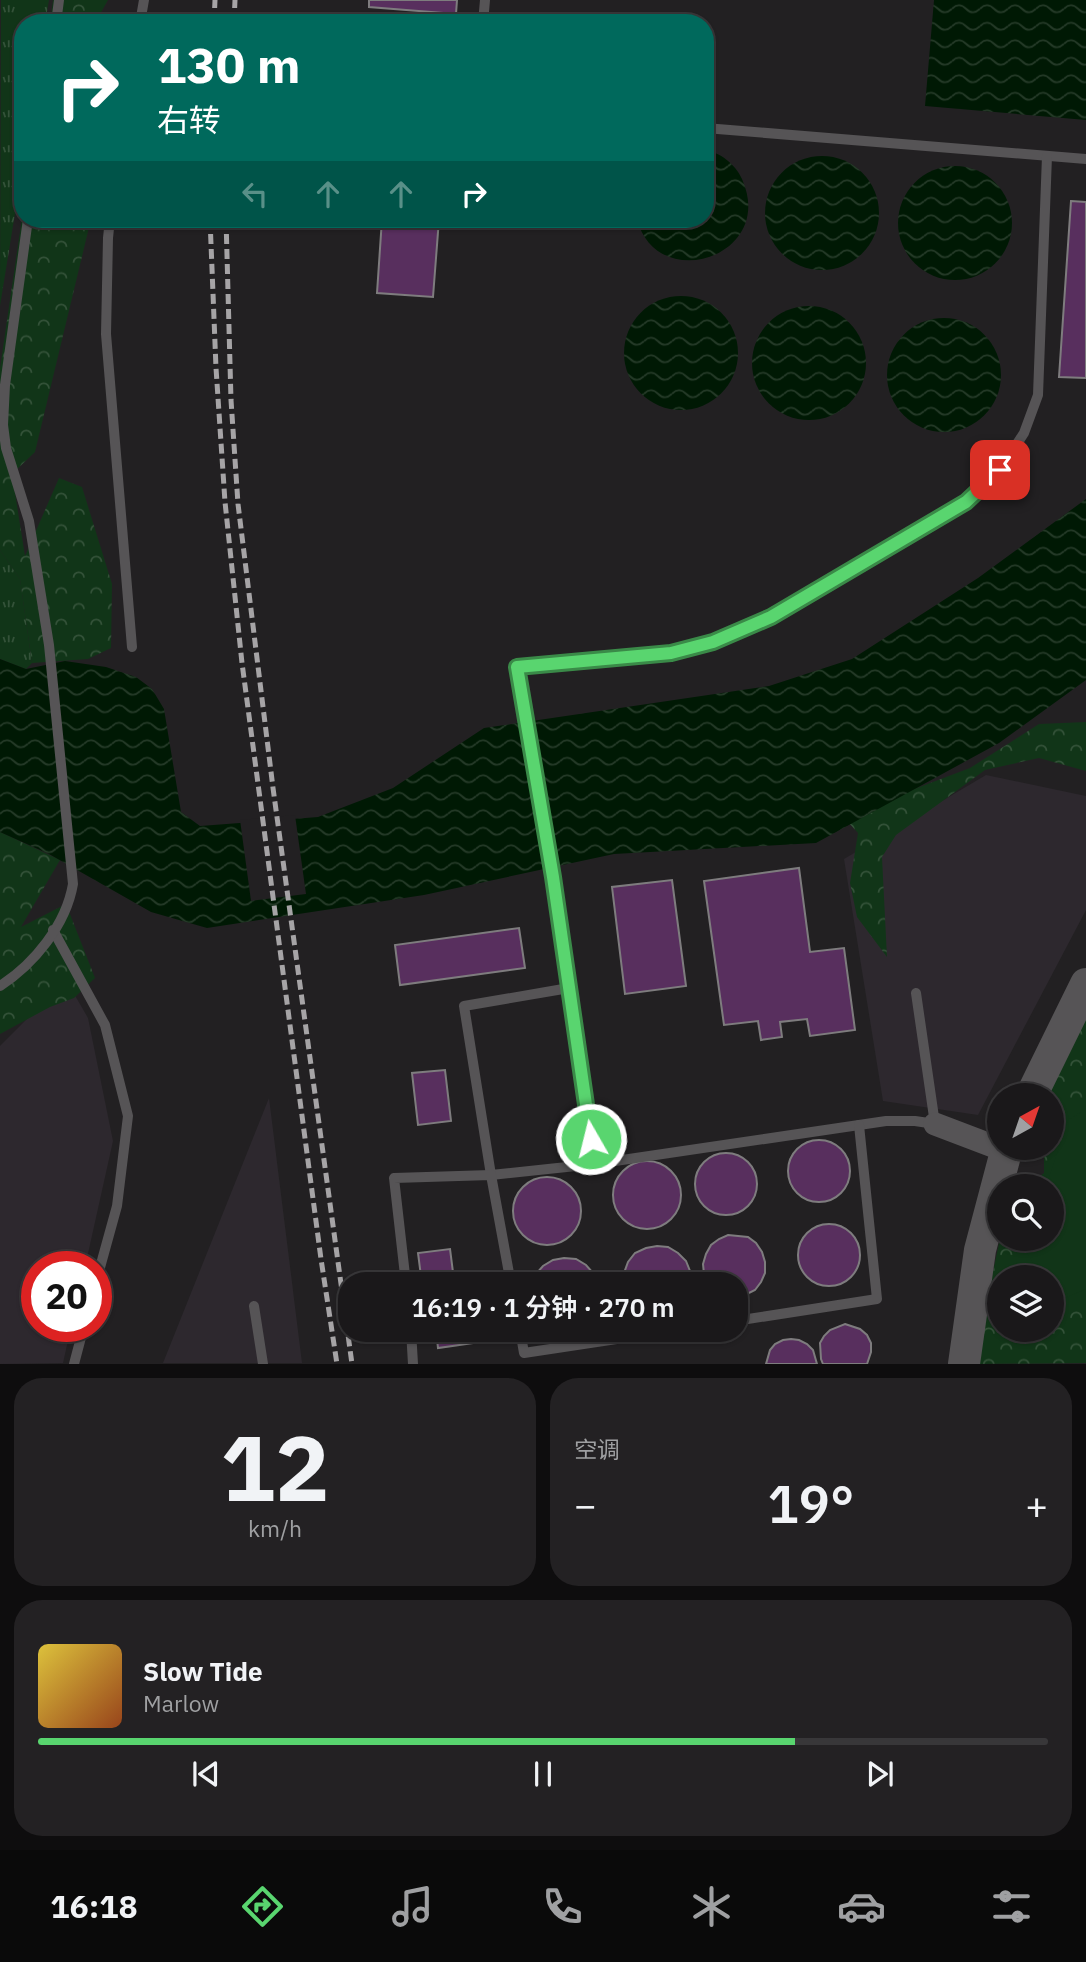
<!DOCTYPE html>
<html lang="zh">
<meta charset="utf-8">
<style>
body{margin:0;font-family:"IBM Plex Sans","Noto Sans SC",sans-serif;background:#232123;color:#f1f3f6;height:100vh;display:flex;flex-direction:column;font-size:26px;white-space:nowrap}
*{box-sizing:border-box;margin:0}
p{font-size:23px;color:#9fa0a2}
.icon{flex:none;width:38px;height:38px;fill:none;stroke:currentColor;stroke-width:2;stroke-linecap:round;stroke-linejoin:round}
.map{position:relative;height:1364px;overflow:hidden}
.drawer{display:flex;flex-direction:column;gap:14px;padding:14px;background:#0e0d0e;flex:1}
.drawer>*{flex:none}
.guide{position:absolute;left:14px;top:14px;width:700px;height:214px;border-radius:28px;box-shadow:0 2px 5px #0004,0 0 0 2px #383739;background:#00695c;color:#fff;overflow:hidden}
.needle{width:46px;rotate:40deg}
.controls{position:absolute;left:987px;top:1083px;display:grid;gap:14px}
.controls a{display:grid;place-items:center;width:77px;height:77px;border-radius:50%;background:#1a181a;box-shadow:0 2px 5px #0004,0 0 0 2px #383739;font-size:35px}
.speed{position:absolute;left:21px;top:1251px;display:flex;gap:14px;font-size:35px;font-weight:700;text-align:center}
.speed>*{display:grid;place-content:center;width:91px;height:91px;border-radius:50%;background:#1a181a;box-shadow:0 2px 5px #0004,0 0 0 2px #383739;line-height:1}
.speed .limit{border:10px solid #d22;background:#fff;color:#111}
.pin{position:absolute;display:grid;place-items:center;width:60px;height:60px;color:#fff;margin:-30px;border-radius:14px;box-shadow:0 4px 10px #0006}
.me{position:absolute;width:77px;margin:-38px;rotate:352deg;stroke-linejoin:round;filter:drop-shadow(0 0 5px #0008)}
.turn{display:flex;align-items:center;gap:24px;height:147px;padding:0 28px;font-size:32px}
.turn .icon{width:91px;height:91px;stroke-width:2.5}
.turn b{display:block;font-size:49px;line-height:60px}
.lanes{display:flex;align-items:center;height:66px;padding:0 28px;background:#0003;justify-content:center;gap:35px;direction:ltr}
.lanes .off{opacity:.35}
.big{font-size:52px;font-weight:600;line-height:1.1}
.drawer .tile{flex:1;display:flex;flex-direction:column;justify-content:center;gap:10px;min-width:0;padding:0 24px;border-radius:28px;background:#232123}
.drawer .dial{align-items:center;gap:0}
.dial b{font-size:91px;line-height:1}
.song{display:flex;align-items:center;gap:21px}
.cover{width:84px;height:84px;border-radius:10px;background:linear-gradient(135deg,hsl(50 70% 55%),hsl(20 70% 35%))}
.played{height:7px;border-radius:4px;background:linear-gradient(90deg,#59d56f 75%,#383739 75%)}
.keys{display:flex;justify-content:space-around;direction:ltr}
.heat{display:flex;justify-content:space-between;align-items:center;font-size:38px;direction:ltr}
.drawer .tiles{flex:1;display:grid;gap:14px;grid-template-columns:1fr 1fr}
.tile:last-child{grid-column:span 2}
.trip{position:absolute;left:338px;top:1272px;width:410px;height:70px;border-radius:28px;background:#1a181a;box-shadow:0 2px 5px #0004,0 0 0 2px #383739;font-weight:600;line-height:70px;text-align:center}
.tab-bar{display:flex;height:112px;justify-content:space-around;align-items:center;background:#0a0a0a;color:#9fa0a2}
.tab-bar .icon{width:49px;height:49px}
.tab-bar .current{color:#59d56f}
.tab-bar b{font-size:32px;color:#f1f3f6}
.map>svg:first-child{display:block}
.built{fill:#2d282e}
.grass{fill:url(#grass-tufts)}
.forest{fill:url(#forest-crowns);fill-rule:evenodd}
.park{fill:#113518}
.water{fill:url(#water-waves)}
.pier{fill:#222022}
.building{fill:#582f5e;stroke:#7e7c7e;stroke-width:2}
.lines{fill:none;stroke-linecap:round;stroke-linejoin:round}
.lane{stroke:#565456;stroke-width:10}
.street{stroke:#565456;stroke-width:23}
.secondary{stroke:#565456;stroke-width:32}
.rail{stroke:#a6a4a6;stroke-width:5;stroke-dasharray:10 5;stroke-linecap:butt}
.route-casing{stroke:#3a8a48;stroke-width:18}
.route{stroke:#59d56f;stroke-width:12}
</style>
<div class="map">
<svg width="1086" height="1364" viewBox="0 0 1086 1364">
<defs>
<pattern id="grass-tufts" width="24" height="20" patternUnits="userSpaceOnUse" patternTransform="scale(1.75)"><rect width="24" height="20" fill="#113518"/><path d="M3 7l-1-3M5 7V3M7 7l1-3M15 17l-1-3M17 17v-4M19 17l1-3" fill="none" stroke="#345239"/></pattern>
<pattern id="forest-crowns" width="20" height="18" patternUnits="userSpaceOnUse" patternTransform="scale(1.75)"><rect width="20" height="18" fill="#113518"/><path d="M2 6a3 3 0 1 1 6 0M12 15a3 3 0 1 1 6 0" fill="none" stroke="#345239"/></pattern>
<pattern id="water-waves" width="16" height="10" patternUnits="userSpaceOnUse" patternTransform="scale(1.75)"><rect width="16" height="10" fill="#001904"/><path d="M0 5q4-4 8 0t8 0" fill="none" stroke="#253a28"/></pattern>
</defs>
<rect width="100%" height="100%" fill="#222022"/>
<!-- built -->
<g class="built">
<path d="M986,775L1086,796V910L978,1115L883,1101L844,859Z"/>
<path d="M66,980L88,1018L113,1141L85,1267H37V1326L71,1327L63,1363L0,1364V1046Z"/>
<path d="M269,1098L302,1363H163Z"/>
</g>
<!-- grass -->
<g class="grass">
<path d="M1,0H49L45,23H23V164L0,306Z"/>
<path d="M0,550L20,579L32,663L26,669L0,659Z"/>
</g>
<!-- forest -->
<g class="forest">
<path d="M53,0H108L95,23H50Z"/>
<path d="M23,211V219H91L35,452L12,474L25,556L59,478L82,487L112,584L111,648L88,659L32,663L20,579L0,550V368Z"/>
<path d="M1086,722V771L1039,758L985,770L896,835L882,857L887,957L857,917L850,883L858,833L847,821L893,797L970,768L1039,724Z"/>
<path d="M0,832L60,860L21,927L66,904L95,978L74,998L50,1007L0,1034Z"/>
<path d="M1086,1011V1363L976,1364L983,1318L1000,1239H1052V1186H1027L1044,1173V1148H1052V1096L1044,1095ZM999,1278H1052V1330H999Z"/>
</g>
<!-- park -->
<path class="park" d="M1086,1109V1289L1056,1302L1052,1295V1278L1041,1277L1026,1251L1030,1239H1052V1186H1046L1068,1120Z"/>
<!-- water -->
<g class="water">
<path d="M934,0H1086V120L925,106Z"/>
<path d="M705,150C720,152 736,165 742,179C777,257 656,295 637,219H705Z"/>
<circle cx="822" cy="213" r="57"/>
<circle cx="955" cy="223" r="57"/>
<circle cx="681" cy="353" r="57"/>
<circle cx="809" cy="363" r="57"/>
<circle cx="944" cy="375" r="57"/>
<path d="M1086,499V680L999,743L816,843L614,854L424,895L207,928L151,912L49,854L0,832V659L26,669L65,661L106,667L136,677L152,689L164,709L181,812L200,826L318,817L393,788L484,728L769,686L852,659L978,578Z"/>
</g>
<!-- pier -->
<path class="pier" d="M295,815L306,894L251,901L240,820Z"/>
<!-- building -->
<g class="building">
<path d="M369,0H457L456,14L369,7Z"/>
<path d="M1071,201L1086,202V378L1059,377Z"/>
<path d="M382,219H439L433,297L377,293Z"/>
<path d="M799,868L810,952L844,948L855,1030L810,1036L807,1019L780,1022L782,1037L761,1040L758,1021L724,1025L704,881Z"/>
<path d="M672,880L686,986L625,994L612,887Z"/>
<path d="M519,928L525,968L400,985L395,945Z"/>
<path d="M445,1070L451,1121L418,1125L412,1073Z"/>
<circle cx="819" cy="1171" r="31"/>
<circle cx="726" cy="1184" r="31"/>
<circle cx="647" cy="1195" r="34"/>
<circle cx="547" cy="1211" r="34"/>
<circle cx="829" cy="1255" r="31"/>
<path d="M728,1235L748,1237L756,1243L762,1252L765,1262V1273L761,1282L755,1290L745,1295L735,1297V1284H710L704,1274L703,1264L706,1254L711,1245L719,1239Z"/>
<path d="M657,1246L668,1247L678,1253L686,1261L690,1271L691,1284H624V1273L628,1262L635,1253L646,1248Z"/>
<path d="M450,1249L454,1280L473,1278L474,1284H422L418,1253Z"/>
<path d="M564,1258L576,1259L586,1265L593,1273L598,1284H531L536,1274L543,1266L553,1260Z"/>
<path d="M845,1324L860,1329L867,1335L871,1343V1352L867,1364H823L821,1359L820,1343L824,1336L830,1330Z"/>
<path d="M436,1330H480L481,1342L438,1348Z"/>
<path d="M791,1339L799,1340L807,1344L813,1350L817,1364H766L770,1350L775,1344L783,1340Z"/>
</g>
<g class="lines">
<!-- lane -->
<g class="lane">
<path d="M56,23L59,0"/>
<path d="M140,23L144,0"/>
<path d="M483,23L485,0"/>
<path d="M705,128L1086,159"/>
<path d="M110,219L108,238L106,334L132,647"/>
<path d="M53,930L105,1025L128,1116L117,1206L96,1282"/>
<path d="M0,986C34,964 66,925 73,884L49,645L29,521L6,448L3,425L5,385L28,219"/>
<path d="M569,988L464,1006L491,1175L595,1164"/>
<path d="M916,993L935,1124L915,1121H886L595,1164L553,877L517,667L671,653L713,642L771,617L966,502L1000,470L1024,433L1038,395L1047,156"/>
<path d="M406,1284L394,1178L491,1175L511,1284"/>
<path d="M254,1306L263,1364"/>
<path d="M735,1321L877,1299L859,1125"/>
<path d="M411,1330L413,1364"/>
<path d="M520,1330L524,1353L676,1330"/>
<path d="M74,1364L84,1326"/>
</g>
<!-- street -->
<path class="street" d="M935,1124L1006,1151"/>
<!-- secondary -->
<g class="secondary">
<path d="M1031,1096L1086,984"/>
<path d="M964,1364L980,1250L1007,1148"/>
</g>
<!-- rail -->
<g class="rail">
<path d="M214,23L215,0"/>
<path d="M234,23L235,0"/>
<path d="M210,219L216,368L225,502L242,663L321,1259L337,1364"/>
<path d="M226,219L231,400L238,504L273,788L352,1364"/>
</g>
</g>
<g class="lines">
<defs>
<path id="route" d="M591,1139L553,877L517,667L671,653L713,642L771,617L966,502L1000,470"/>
</defs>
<!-- route casing -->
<use href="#route" class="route-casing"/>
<!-- route -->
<use href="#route" class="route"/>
</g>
</svg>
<div class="controls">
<a><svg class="needle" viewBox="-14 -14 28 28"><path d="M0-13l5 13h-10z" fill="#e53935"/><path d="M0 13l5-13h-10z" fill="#9fa0a2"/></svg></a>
<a><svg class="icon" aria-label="search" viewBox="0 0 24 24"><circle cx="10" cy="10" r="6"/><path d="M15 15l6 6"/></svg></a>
<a><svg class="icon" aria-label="layers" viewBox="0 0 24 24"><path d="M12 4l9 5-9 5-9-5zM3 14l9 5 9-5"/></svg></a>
</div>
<div class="speed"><div class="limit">20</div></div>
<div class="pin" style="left:1000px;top:470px;background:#d93025"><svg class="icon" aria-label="arrive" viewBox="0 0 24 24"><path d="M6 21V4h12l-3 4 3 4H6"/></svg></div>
<svg class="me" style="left:591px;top:1139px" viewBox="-20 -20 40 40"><circle r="17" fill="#59d56f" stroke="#fff" stroke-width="3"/><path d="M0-11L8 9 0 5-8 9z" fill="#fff"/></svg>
<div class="trip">16:19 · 1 分钟 · 270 m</div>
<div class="guide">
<div class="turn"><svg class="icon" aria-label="right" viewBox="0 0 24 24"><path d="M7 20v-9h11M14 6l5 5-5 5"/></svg><div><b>130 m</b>右转</div></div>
<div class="lanes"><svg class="icon off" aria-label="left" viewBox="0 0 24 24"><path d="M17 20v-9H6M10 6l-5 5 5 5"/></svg><svg class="icon off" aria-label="ahead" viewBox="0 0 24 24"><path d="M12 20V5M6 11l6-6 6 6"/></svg><svg class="icon off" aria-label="ahead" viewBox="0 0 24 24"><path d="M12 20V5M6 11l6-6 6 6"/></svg><svg class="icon" aria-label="right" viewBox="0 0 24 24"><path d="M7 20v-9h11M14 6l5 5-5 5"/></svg></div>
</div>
</div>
<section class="drawer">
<div class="tiles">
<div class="tile dial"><b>12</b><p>km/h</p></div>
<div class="tile"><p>空调</p>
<div class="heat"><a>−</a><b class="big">19°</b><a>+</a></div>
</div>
<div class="tile">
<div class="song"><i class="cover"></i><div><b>Slow Tide</b><p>Marlow</p></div></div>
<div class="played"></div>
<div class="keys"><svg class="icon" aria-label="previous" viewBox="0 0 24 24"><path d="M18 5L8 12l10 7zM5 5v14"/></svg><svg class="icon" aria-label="pause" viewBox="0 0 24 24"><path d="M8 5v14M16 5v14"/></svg><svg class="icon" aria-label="next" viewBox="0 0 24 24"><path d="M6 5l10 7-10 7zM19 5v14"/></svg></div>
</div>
</div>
</section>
<nav class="tab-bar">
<b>16:18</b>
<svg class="icon current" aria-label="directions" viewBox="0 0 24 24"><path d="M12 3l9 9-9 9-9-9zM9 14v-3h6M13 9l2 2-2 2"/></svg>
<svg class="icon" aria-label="music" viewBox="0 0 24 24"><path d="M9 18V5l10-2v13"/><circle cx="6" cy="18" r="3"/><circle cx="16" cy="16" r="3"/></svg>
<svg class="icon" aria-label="phone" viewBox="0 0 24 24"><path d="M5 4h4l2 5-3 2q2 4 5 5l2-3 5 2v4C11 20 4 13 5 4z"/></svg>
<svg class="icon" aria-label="climate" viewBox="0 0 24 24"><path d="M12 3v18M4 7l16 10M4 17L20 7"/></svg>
<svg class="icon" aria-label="car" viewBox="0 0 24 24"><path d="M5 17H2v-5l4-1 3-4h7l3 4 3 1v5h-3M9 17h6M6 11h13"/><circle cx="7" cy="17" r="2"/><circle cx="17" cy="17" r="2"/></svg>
<svg class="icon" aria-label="filters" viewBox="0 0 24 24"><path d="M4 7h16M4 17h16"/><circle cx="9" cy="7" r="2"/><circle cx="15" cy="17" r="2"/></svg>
</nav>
